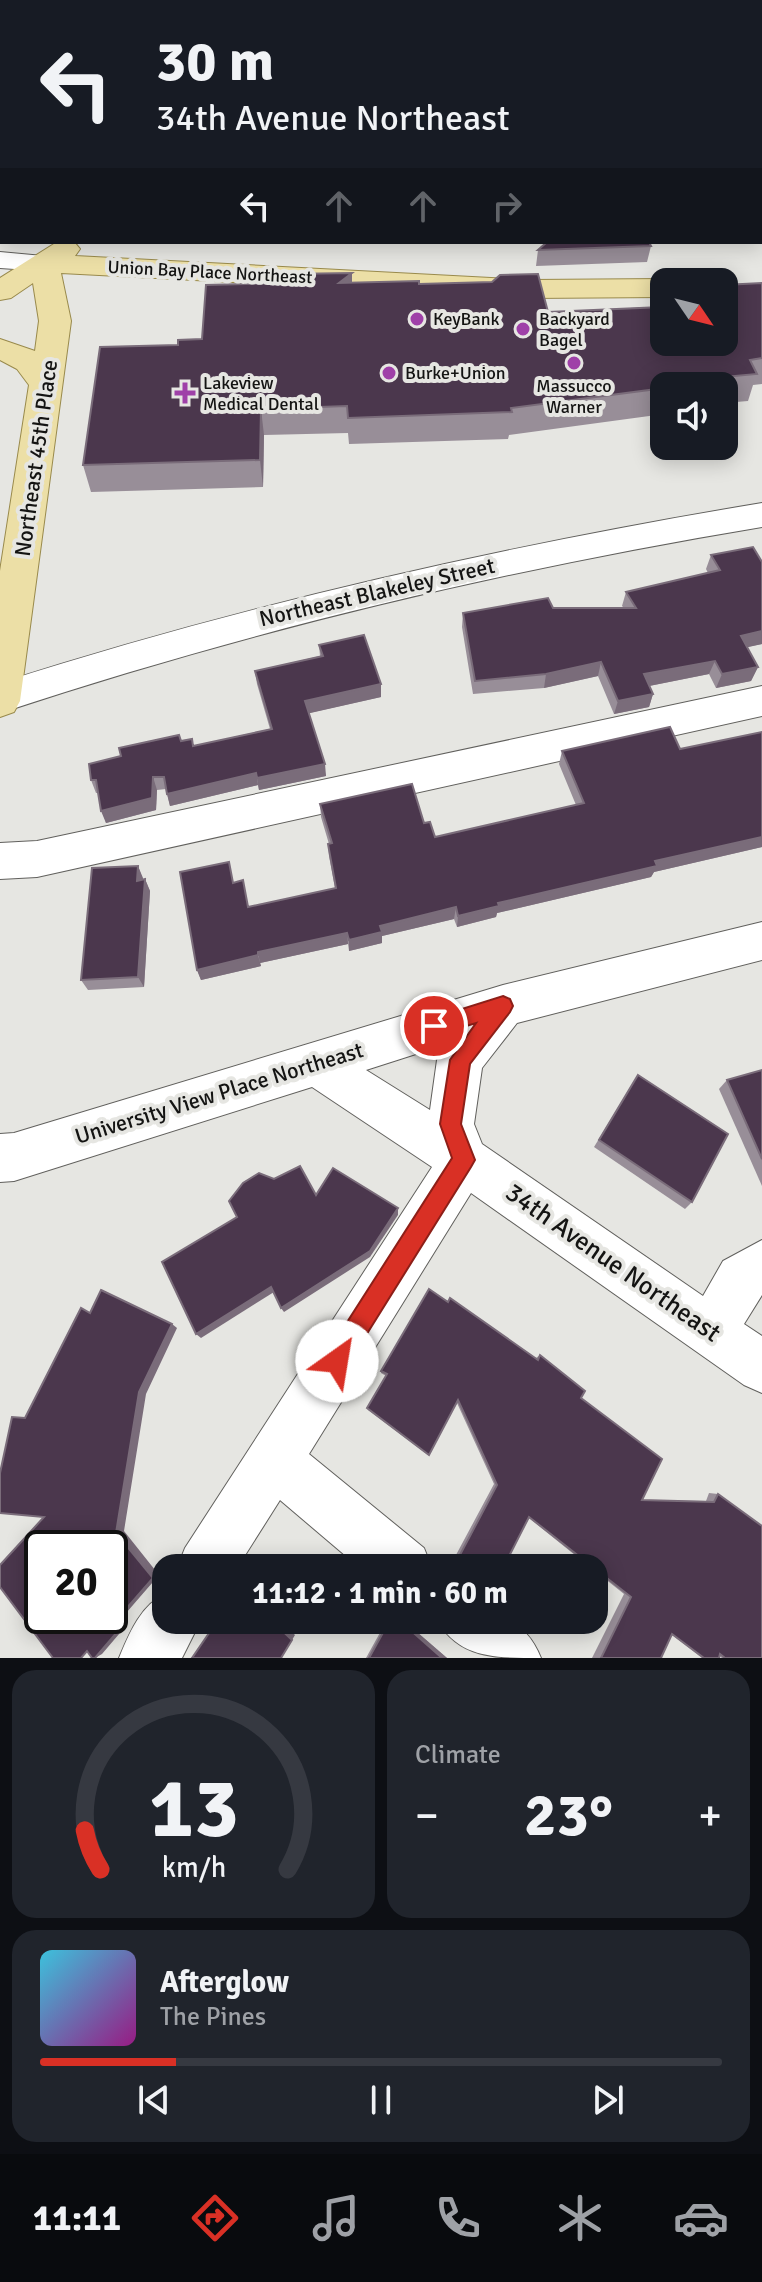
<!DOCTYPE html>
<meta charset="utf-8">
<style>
body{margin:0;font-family:Signika,sans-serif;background:#20242c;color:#f1f3f6;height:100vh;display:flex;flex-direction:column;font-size:30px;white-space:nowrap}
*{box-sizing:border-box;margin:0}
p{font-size:26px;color:#9ea1a6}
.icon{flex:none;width:44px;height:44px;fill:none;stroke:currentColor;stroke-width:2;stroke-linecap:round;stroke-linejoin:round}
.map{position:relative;height:1658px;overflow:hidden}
.sheet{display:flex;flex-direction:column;gap:12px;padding:12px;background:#0d0f14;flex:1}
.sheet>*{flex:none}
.hud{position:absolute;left:0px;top:0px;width:762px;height:244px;box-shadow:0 4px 20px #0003;background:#171b24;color:#f1f3f6;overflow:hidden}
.needle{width:52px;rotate:125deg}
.buttons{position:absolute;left:650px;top:268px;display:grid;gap:16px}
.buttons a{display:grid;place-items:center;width:88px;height:88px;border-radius:16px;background:#171b24;box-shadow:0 4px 20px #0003;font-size:40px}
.speed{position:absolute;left:24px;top:1530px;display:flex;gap:16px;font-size:40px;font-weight:700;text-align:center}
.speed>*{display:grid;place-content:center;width:104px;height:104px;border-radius:50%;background:#171b24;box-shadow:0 4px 20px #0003;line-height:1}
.speed .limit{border:4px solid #111;border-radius:12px;background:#fff;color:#111}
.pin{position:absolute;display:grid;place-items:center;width:68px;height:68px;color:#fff;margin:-34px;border:4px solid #fff;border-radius:50%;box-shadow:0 2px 8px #0007}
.me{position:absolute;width:88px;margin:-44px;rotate:32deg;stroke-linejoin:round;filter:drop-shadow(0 0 6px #0008)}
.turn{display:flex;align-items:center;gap:28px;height:168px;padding:0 24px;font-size:36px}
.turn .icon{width:104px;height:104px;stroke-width:2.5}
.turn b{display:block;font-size:56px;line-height:68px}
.lanes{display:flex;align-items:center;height:76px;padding:0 24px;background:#0003;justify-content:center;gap:40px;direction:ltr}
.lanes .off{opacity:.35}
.big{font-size:60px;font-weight:700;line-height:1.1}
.sheet .tile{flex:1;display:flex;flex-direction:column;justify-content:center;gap:12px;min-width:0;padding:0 28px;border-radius:24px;background:#20242c}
.sheet .dial{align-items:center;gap:0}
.dial svg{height:208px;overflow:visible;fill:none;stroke:#363941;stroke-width:7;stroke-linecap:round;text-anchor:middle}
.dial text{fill:#f1f3f6;stroke:none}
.song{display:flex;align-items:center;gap:24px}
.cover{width:96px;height:96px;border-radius:12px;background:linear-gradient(135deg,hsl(190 70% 55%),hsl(310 70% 35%))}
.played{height:8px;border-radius:4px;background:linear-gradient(90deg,#d93025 20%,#363941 20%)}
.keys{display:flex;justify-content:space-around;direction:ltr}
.heat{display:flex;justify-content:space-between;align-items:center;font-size:44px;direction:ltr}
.sheet .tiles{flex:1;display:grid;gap:12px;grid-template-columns:1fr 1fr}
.tile:last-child{grid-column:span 2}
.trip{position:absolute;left:152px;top:1554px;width:456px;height:80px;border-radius:24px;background:#171b24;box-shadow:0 4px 20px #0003;font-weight:700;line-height:80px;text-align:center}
.tabs{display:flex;height:128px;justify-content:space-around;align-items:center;background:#090b0e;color:#9ea1a6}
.tabs .icon{width:56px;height:56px}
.tabs .selected{color:#d93025}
.tabs b{font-size:36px;color:#f1f3f6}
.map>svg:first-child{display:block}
.green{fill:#dcd5b8}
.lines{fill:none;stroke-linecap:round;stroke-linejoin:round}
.minor-casing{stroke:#61605d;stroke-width:2}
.major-casing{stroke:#998a4c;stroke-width:2}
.minor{fill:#fff;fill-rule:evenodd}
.major{fill:#ecdfa6;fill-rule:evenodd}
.wall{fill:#988e98}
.shaded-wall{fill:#7a6c7a}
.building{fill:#4b374d;stroke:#7a6c7a;stroke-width:2;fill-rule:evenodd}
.route{fill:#d93025;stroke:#8d1f18;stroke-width:2}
.poi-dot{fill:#9f40a8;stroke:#e6e6e2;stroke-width:3}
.labels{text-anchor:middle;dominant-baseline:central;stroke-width:8;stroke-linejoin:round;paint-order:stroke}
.far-street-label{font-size:18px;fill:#141413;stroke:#e6e6e2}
.far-poi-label{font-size:18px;fill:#141413;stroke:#e6e6e2;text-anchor:start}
.street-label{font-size:22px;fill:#141413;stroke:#e6e6e2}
.near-street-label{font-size:26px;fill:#141413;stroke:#e6e6e2}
</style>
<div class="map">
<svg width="762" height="1658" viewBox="0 0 762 1658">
<rect width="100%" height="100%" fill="#e6e6e2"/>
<!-- green -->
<path class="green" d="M0,0H374L2,2L0,213Z"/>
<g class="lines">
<defs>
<g id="minor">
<path d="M432,0H458L460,2H434Z"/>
<path d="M510,0H533L508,2Z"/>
<path d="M634,0H661L663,2H636Z"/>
<path d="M0,252L54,257L58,263L54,269L44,271L0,268Z"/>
<path d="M762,503V527C499,571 254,629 0,713V683C250,603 503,546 762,503Z"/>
<path d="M762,686V716L37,877L0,879V843L37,841Z"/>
<path d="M762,922V960L517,1023L482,1068L474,1124L482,1144L703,1296L723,1261L762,1240V1295L744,1324L762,1336V1393L744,1385L471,1193L309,1454L424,1548L432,1568H360L280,1500L237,1568H177L185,1548L432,1167L312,1087L14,1181L0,1182V1134L14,1133L503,985ZM444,1045L437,1060L430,1110L366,1070Z"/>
<path d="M166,1594V1620H201L182,1658H119C129,1634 141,1604 166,1594Z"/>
<path d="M437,1620C485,1620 520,1606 541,1658C493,1658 459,1658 437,1620Z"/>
</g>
<g id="major">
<path d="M2,217V235L0,236V218Z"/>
<path d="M57,242L75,243L80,249L75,256L531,280L664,279L675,282H664V297L531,298L61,273L71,321L20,701L14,712L0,717V571L29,385L17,369L0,360V339L35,351L39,321L33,283L11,298L0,300V278Z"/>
</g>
</defs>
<!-- minor casing -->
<use href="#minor" class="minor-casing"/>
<!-- major casing -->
<use href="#major" class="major-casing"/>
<!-- minor -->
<use href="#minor" class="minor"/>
<!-- major -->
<use href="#major" class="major"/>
</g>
<!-- wall -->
<g class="wall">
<path d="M651,246L647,262L536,266L538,250Z"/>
<path d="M352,273V283L419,284L548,312L650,307L654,287L762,283V384L753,385L748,401L724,403V386H664V414L509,435L508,439L349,444L348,433L264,435L263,487L91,492L83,465L178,345L202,339L286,283Z"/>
<path d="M711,555L762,562V644L747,647L758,667L751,681L716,688L709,674L649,686L653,694L649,707L614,714L598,676L544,688L473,694L462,627L463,613L553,608H624L622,606L626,592L708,573L706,569Z"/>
<path d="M319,645L381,697L309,713L326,776L259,790L258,785L170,806L166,789L157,790L156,810L106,823L98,793H96L91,780L181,741L193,746L270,729L257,684L255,671L320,656Z"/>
<path d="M762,732V847L654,872L651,877L497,913L496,917L457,927L454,919L382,936V943L349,951L348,944L260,963L261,966L201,980L197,970L249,907L335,888L329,856L328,844H329L321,817L320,804L424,823L435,837L576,805L559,764L562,751L680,749Z"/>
<path d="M138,866L143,880L145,879L150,891L144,987L88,990L81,980Z"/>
<path d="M762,1070V1186L719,1089L727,1080Z"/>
<path d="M638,1075L692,1202L685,1209L594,1147Z"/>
<path d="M448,1302L536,1358L540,1355L581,1398L642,1500L706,1501L709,1493L718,1494L762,1658H722L719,1656V1658H702L672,1635L661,1658H592L624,1594L594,1570V1568H591L529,1518L503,1568H449L494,1484L457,1403L428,1455L368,1410L367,1408L386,1376L381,1373V1371Z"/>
<path d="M387,1620H403L447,1658H366Z"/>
</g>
<!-- shaded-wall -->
<g class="shaded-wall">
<path d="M352,273V300L339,283Z"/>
<path d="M261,409L264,435L263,487L260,460Z"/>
<path d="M762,631V644L735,650L741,636Z"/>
<path d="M715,661L709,674L639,688L644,674Z"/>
<path d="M601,662L598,676L544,688L546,674Z"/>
<path d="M758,667L751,681L716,688L722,674Z"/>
<path d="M381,684V697L306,714L305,701Z"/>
<path d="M653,694L649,707L614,714L618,701Z"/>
<path d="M325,764L326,776L259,790L257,778Z"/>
<path d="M256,773L258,785L170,806L167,794Z"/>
<path d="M153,777L157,790L156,810L106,823L101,811Z"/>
<path d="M762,837V847L654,872L651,877L497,913L496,917L457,927L458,916L498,903L655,861Z"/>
<path d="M138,866L143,878L142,893L137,881Z"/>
<path d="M145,879L150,891L144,987L138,977Z"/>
<path d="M456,907L454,919L382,936V943L349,951V940L380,926Z"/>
<path d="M347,933L348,944L260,963L258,952Z"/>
<path d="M258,955L261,966L201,980L197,970Z"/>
<path d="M398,1208V1215L370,1257L284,1312L281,1308Z"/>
<path d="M271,1287L274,1292L201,1338L196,1334Z"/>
<path d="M172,1324L177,1328L146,1394L124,1531L159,1575L120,1620L125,1627L102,1654L95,1658L112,1625L116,1533L139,1392Z"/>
<path d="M271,1620H279L295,1635L292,1640Z"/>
<path d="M399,1620H403L447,1658H442Z"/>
</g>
<!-- building -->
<g class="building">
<path d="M547,242H649L651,246L538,250Z"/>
<path d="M352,273L339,283L419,281V284L492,282L500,275L538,274L548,312L662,307L654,287L664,286V342H724V285L762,283V358L750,360L757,374L701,379L704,383L680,386H664V388L511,408L512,412L348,418L347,406L261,409L260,460L83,465L100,347L178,345V340L202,339L206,285L286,283V274Z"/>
<path d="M753,547L762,562V631L741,636L758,667L722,674L715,661L644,674L653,694L618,701L601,662L546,674L475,681L463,613L548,598L553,608H636L626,592L720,570L711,555Z"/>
<path d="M364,635L381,684L305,701L325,764L257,778L256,773L167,794L164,777H153L152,798L101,811L96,780H91L89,764L121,756L119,748L179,735L181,741L192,739L193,746L272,729L255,671L323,656L319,645Z"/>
<path d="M670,727L680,749L762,732V837L655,861L657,866L498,903L499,906L458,916L456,907L380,926L382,932L349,940L347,933L258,952V955L197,970L180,872L229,862L233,883L243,880L248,907L336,888L328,844L332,843L320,804L412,784L424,823L430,822L435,837L584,803L562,751Z"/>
<path d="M138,866L137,881L145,879L138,977L81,980L92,868Z"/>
<path d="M762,1070V1159L727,1080Z"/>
<path d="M638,1075L728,1134L692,1202L599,1140Z"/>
<path d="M300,1166L316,1195L333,1168L398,1208L370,1251L281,1308L271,1287L196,1334L162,1262L237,1217L229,1201L243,1183L259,1173L274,1179Z"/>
<path d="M429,1289L448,1302L450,1298L538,1360L540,1355L585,1391L581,1398L662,1459L642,1500L714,1502L718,1494L762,1526V1658H725L720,1654L719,1658H704L672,1634L661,1658H601L631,1597L529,1517L503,1568H453L497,1485L458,1400L429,1455L367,1408L387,1374L381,1371Z"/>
<path d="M101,1290L172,1324L139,1392L116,1533L153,1578L112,1625L118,1631L95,1658H92L87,1651L81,1658H53L0,1587V1565L44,1517L0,1513V1473L12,1417L25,1418L81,1308L90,1313ZM42,1548H110V1616H42Z"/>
<path d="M218,1620H271L292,1640L281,1658H192Z"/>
<path d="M390,1620H399L442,1658H369Z"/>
</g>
<!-- route -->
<path class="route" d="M503,996L510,999L513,1006L510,1012L470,1064L461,1124L475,1160L471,1167L345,1369L337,1372L328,1369L325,1361L328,1352L452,1158L440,1124L450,1060L476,1023L434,1036L427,1033L424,1026L427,1020Z"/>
<!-- markers -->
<g class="poi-dot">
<circle cx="417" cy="319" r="8"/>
<circle cx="523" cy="329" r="8"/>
<circle cx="574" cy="363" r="8"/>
<circle cx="389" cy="373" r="8"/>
<path d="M181 381h8v8h8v8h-8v8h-8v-8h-8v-8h8z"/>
</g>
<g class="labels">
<!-- far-street labels -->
<g class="far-street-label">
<text transform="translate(210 272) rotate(3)">Union Bay Place Northeast</text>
</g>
<!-- far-poi labels -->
<g class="far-poi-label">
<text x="433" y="319">KeyBank</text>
<text x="539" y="319">Backyard<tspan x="539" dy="21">Bagel</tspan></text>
<text x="405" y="373">Burke+Union</text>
<text x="203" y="383">Lakeview<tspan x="203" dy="21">Medical Dental</tspan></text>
<text x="574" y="386" text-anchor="middle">Massucco<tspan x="574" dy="21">Warner</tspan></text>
</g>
<!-- street labels -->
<g class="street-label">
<text transform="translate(36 458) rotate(-82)">Northeast 45th Place</text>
<text transform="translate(377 592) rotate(-13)">Northeast Blakeley Street</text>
<text transform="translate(219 1093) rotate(-17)">University View Place Northeast</text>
</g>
<!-- near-street labels -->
<g class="near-street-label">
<text transform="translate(613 1263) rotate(35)">34th Avenue Northeast</text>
</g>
</g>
</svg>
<div class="buttons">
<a><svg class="needle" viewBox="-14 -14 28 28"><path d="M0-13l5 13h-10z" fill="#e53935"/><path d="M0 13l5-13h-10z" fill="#9ea1a6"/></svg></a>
<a><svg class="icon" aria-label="sound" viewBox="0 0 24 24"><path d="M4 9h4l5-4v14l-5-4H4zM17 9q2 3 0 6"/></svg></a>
</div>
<div class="speed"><div class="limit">20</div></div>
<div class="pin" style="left:434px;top:1026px;background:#d93025"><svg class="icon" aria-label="arrive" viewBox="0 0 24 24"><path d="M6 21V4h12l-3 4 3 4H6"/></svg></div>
<svg class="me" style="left:337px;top:1361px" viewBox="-20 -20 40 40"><circle r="19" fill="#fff"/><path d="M0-13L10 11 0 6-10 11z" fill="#d93025"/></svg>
<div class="trip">11:12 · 1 min · 60 m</div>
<div class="hud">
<div class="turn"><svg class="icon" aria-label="left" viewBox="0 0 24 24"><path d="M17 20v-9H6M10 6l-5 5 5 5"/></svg><div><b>30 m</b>34th Avenue Northeast</div></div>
<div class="lanes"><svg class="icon" aria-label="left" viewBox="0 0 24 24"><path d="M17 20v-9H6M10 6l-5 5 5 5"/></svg><svg class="icon off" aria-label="ahead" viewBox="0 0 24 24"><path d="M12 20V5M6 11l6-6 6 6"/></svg><svg class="icon off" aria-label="ahead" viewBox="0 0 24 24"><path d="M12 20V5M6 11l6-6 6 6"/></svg><svg class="icon off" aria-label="right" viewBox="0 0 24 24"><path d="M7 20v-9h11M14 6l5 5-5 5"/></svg></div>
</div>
</div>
<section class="sheet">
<div class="tiles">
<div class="tile dial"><svg viewBox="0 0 100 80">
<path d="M14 69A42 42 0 1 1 86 69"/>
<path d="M14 69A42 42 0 0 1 8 54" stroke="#d93025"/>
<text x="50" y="56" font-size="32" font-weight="700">13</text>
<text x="50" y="72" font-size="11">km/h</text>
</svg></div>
<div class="tile"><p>Climate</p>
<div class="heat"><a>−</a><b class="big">23°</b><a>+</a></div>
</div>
<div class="tile">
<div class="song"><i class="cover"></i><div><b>Afterglow</b><p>The Pines</p></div></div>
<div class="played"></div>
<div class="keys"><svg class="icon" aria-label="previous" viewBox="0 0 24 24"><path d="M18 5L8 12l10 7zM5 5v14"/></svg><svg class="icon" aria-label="pause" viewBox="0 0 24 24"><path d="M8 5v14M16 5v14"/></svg><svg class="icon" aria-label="next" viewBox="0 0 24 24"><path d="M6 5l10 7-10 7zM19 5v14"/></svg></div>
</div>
</div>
</section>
<nav class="tabs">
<b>11:11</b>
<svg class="icon selected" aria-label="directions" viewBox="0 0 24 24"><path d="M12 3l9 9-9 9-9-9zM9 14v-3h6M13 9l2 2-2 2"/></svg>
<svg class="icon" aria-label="music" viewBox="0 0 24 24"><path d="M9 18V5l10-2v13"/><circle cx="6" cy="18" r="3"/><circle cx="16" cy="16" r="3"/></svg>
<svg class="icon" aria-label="phone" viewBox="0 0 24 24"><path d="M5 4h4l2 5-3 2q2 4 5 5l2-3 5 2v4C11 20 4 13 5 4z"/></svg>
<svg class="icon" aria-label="climate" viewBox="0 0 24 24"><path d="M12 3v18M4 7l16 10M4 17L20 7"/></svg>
<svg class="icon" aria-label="car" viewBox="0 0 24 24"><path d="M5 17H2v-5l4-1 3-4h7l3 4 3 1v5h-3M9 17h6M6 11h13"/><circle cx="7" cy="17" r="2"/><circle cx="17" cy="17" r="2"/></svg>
</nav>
